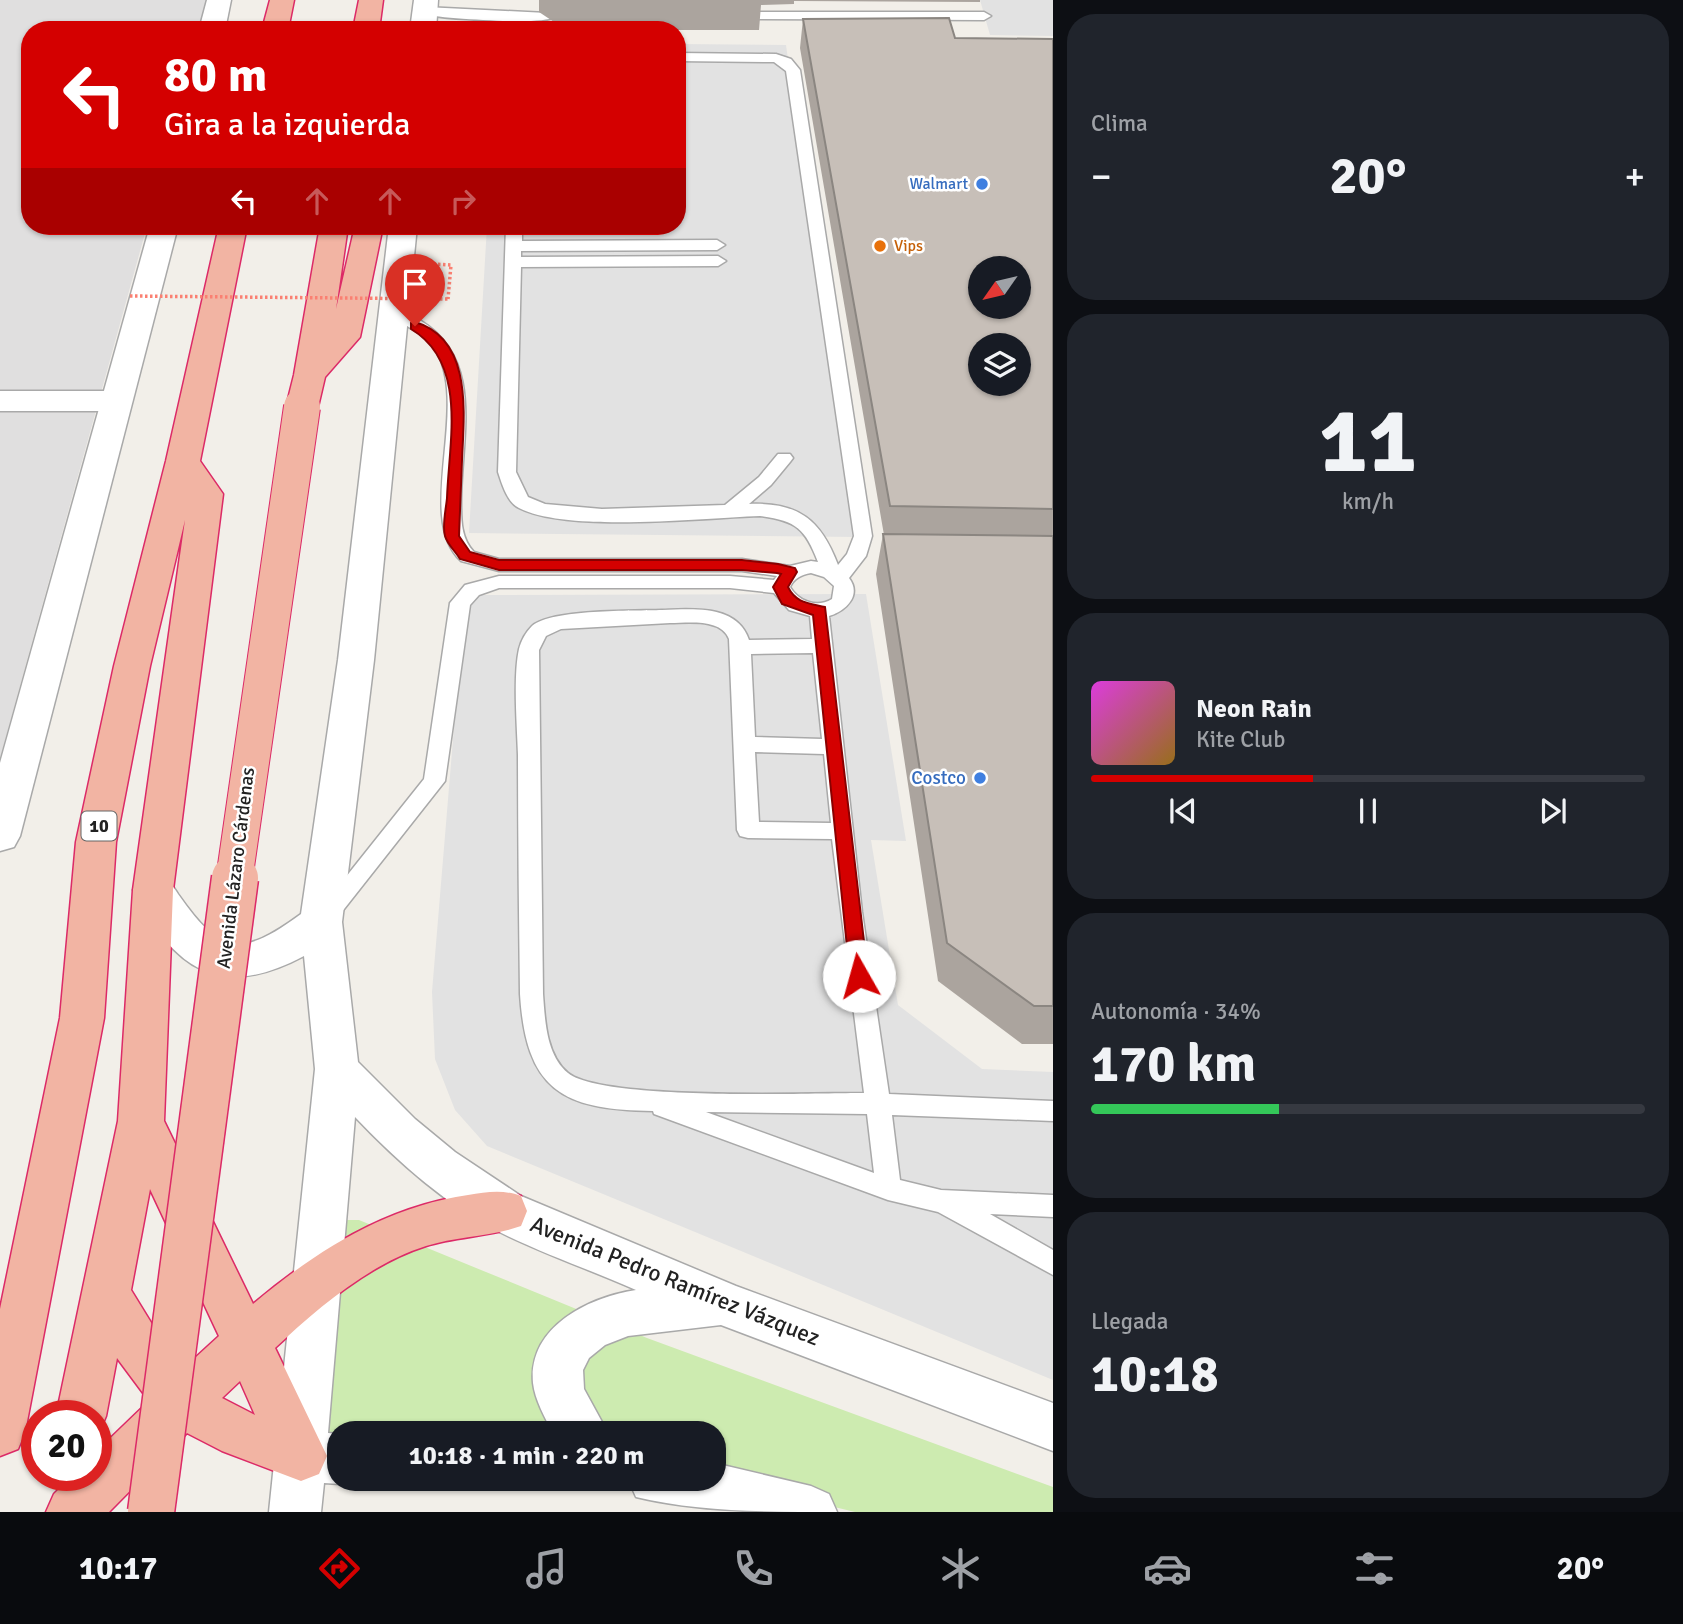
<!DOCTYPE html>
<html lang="es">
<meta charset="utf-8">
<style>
body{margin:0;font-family:Signika,sans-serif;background:#20242c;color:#f1f3f6;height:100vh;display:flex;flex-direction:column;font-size:26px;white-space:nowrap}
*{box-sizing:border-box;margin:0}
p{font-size:23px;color:#9ea1a6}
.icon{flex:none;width:38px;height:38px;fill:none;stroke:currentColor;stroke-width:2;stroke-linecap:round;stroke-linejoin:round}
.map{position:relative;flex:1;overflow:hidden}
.sheet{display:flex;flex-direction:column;gap:14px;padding:14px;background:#0d0f14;width:630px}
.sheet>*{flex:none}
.hud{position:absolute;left:21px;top:21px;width:665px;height:214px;border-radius:28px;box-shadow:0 2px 5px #0004;background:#d40000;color:#fff;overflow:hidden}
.needle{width:46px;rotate:236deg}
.buttons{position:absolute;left:968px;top:256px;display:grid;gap:14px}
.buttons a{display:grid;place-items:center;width:63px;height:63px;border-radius:50%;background:#171b24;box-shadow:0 2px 5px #0004;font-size:35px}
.speed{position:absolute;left:21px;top:1400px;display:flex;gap:14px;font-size:35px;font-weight:700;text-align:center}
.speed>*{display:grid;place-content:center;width:91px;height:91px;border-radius:50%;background:#171b24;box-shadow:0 2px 5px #0004;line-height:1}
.speed .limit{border:10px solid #d22;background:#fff;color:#111}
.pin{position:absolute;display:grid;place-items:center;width:60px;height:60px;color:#fff;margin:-72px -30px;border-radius:50% 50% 50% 0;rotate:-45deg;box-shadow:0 0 7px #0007}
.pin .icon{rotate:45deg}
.me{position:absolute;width:77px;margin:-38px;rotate:353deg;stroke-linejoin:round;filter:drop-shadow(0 0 5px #0008)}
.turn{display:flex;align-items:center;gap:24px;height:147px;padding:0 28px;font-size:32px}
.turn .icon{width:91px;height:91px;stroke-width:2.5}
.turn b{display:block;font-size:49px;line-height:60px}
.lanes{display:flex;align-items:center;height:66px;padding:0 28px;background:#0003;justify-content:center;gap:35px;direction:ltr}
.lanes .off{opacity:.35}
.big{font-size:52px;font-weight:700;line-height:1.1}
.sheet .tile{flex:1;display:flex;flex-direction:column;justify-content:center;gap:10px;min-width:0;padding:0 24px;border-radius:28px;background:#20242c}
.sheet .dial{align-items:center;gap:0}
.dial b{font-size:91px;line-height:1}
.song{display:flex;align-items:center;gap:21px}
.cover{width:84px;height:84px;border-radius:10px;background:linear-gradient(135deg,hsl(300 70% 55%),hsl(40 70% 35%))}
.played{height:7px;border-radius:4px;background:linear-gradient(90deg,#d40000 40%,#363941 40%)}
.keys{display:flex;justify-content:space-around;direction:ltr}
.heat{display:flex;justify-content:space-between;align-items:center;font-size:38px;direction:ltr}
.charge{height:10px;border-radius:5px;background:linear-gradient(90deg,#34c759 34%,#363941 0)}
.trip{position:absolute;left:327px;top:1421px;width:399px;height:70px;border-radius:28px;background:#171b24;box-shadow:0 2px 5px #0004;font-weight:700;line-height:70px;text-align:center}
.tabs{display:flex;height:112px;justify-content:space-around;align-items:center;background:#090b0e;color:#9ea1a6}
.tabs .icon{width:49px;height:49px}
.tabs .current{color:#d40000}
.tabs b{font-size:32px;color:#f1f3f6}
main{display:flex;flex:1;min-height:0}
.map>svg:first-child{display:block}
.residential{fill:#e0dfdf}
.grass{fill:#cdebb0}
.parking{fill:#e2e2e2}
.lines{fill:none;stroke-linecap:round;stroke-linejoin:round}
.service-casing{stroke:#a9a9a9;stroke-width:3}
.minor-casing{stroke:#a9a9a9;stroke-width:3}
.tertiary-casing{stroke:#a9a9a9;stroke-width:3}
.trunk-casing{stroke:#dc2a67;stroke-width:3}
.path{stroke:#fa8072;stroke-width:3.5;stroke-dasharray:2.5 2.5;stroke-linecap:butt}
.service{fill:#fff;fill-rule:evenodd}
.minor{fill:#fff;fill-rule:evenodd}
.tertiary{fill:#fff;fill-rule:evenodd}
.trunk{fill:#f2b4a3;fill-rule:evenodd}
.trunk-bridge-far1-casing{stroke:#dc2a67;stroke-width:38;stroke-linecap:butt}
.trunk-bridge-casing{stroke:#dc2a67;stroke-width:49;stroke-linecap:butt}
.path-bridge{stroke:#fa8072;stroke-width:3.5;stroke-dasharray:2.5 2.5;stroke-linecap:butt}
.trunk-bridge-far1{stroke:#f2b4a3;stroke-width:36}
.trunk-bridge{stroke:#f2b4a3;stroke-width:46}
.wall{fill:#aba49e}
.building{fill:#c7bfb8;stroke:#8b8681;stroke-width:2;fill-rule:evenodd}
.route{fill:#d40000;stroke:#8a0000;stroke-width:2}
.shop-dot{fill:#3f7fe0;stroke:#fff;stroke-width:2.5}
.food-dot{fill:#e8710a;stroke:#fff;stroke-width:2.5}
.labels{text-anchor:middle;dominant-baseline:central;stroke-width:5;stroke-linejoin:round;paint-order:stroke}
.far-shop-label{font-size:16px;fill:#366cbe;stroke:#fff;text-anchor:end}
.far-food-label{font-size:16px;fill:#c56008;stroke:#fff;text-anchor:start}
.shield{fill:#fff;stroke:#646464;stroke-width:2}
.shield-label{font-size:18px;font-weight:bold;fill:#222}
.shop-label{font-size:19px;fill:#366cbe;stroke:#fff;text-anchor:end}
.street-label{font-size:19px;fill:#222;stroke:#fff}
.near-street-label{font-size:23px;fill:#222;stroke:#fff}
</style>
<main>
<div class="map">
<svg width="1053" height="1512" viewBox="0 0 1053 1512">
<rect width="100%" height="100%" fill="#f2efe9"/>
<!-- residential -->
<path class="residential" d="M0,0H210L202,30H30V226H147L0,758Z"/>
<!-- grass -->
<path class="grass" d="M340,1220H359L647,1338L1053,1487V1512H855L714,1478V1433H340L339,1449H333L311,1409Z"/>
<!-- parking -->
<g class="parking">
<path d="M980,0H1053V36L990,35Z"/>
<path d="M677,44L786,45L857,537L469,533L487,226H677Z"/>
<path d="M866,594L906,841L871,840L898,1005L982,1069L1053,1072V1380L487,1146L455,1110L435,1059L432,992L465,595Z"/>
</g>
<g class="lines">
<defs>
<g id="service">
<path d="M425,7L547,13L554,17C543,26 439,18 420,14L418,11Z"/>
<path d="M757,12H984L991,16L984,20L752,19L750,16Z"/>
<path d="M677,53L776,54L791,59L800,70L872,536L866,556L849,578C862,595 846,611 829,616L862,912L889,1094L1053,1101V1121L892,1115L900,1180L941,1190L1053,1195V1217L990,1214L1053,1250V1275L938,1212L888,1200L654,1114L653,1111C561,1110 526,1089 520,994C519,914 518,835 518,755C517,726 513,676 519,649C521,641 526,632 532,626C551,609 634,611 662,610C693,609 737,604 749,640L812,639L810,616L789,610L774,593L730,588H499L479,595L470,605L445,781L337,918L329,921L321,918L318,912L424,779L450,603L465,585L499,576H730L774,580L777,576L742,571H499L461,561C414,518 471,405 435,349C424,333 403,324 387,315L385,311L387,307C399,304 410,314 421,321C485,360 461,439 461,502C461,520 461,539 474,552L499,559H742L790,566L811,561L818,562C805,528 796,521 760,516C703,518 567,533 519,508C507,502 502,484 498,472L506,226H522V241L717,240L725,245L717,250L521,251V257L718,256L726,261L718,266L521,267L516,472L528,497L545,504L602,509L725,505L759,477L778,454H790L793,458L790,462L771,485L749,504C799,502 821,520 838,565L847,554L854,536L786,71L774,62L677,61ZM811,573L824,577L834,586L832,599C817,608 799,602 790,587C794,578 801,575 811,573ZM670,623C688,623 721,618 729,639L737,830L740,836L748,838L832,839L864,1093C810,1093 603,1101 568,1073C546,1055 545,1020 543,994L539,650L546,636L561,629ZM813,653L822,739L755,737L751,654ZM755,752L824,754L831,823L759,822ZM706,1112L867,1114L874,1173Z"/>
</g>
<path id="minor" d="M0,391H115L126,394L131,401L126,408L115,411H0Z"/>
<g id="tertiary">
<path d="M207,0H231L225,30H199Z"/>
<path d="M414,0H438L436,30H410Z"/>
<path d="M150,226H178L20,836L14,847L0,851V763Z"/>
<path d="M389,226H417L374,660L342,922L358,1062L415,1119L455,1152L521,1196L736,1286L1053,1403V1451L721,1325L628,1336L605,1345L589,1358L583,1370L584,1389L608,1433H553C545,1418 535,1400 533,1383C528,1326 590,1297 636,1290C589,1269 532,1250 488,1226C441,1200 392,1156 355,1117L328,1433L340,1434V1479H353L340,1484L324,1483L321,1512H269L315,1069L304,956C218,1002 174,968 133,890L139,879C143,877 149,874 154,874C167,875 172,885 178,894C220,954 240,959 301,914L338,660Z"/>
<path d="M714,1463L811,1486L829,1494L837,1512C772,1512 697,1512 636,1497L628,1479H714Z"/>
</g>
<g id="trunk">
<path d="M270,0H294L288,30H262Z"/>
<path d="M359,0H383L379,30H353Z"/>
<path d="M219,226H247L200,461L223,494L173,890L164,1121L253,1304C316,1251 385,1207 468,1195C487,1192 502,1189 521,1196L527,1211L521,1226C490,1237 457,1236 426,1246C369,1264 318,1308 275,1348L327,1456L319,1474L301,1481L222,1451L187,1433L109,1512H46L54,1494L73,1475H96V1452L149,1401L117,1358L106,1416L99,1433L96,1434V1416H56L118,1121L133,890L185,520L150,666L116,842L104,1018L25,1432L18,1449L0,1456V1309L60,1018L76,842L114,666L166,461ZM150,1189L219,1336L184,1368L158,1334L131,1290ZM240,1381L255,1415L222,1398Z"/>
<path d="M320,226H348L336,309L355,226H383L360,337L325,377L318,407L313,414L302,417L291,414L286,407L294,375Z"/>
</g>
</defs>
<!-- service casing -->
<use href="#service" class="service-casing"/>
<!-- minor casing -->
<use href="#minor" class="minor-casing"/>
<!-- tertiary casing -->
<use href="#tertiary" class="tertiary-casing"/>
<!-- trunk casing -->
<use href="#trunk" class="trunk-casing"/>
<!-- path -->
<path class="path" d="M433,264L451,265L448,299"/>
<!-- service -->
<use href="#service" class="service"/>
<!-- minor -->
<use href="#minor" class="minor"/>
<!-- tertiary -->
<use href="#tertiary" class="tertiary"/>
<!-- trunk -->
<use href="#trunk" class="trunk"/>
<defs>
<path id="trunk-bridge-far1" d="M234,880L302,407"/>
<path id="trunk-bridge" d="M151,1512L235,878"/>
</defs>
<!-- trunk-bridge-far1 casing -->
<use href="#trunk-bridge-far1" class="trunk-bridge-far1-casing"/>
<!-- trunk-bridge casing -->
<use href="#trunk-bridge" class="trunk-bridge-casing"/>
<!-- path-bridge -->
<path class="path-bridge" d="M130,296L448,299"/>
<!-- trunk-bridge-far1 -->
<use href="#trunk-bridge-far1" class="trunk-bridge-far1"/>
<!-- trunk-bridge -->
<use href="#trunk-bridge" class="trunk-bridge"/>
</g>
<!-- wall -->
<g class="wall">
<path d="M539,0H980V2L794,1V4L761,5L759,30H566L539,12Z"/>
<path d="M803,19L955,38L1053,39V1044H1022L938,981L876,574L883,534L884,535L800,48Z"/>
</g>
<!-- building -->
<g class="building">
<path d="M949,18L955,38L1053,39V509L890,506L803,19ZM980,268H1018V306H980ZM980,345H1018V383H980Z"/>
<path d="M883,534L1053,536V1006H1034L947,943Z"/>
</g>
<!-- route -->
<path class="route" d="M415,322C473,339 464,414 462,460C461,485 460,510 459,536L470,552L499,560H742L778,564L795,568L797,572L788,587C796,603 808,603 825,607L868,976L865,981H853L850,976L813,615L782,604L773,587L781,574L777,573L742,570H499L460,559C456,552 447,544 445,536C442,526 446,509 447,498C449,441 468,363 411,329V323Z"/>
<!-- markers -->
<g class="shop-dot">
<circle cx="982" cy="184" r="7"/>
<circle cx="980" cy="778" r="7"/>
</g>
<circle class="food-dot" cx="880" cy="246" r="7"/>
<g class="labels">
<!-- far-shop labels -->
<g class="far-shop-label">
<text x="968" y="184">Walmart</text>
</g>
<!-- far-food labels -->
<g class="far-food-label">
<text x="894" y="246">Vips</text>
</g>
<!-- shield labels -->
<rect class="shield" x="81.5" y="811.5" width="35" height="29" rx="5"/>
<g class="shield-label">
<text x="99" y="826">10</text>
</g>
<!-- shop labels -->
<g class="shop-label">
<text x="966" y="778">Costco</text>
</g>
<!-- street labels -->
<g class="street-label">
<text transform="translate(236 868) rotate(-83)">Avenida Lázaro Cárdenas</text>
</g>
<!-- near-street labels -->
<g class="near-street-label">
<text transform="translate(675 1281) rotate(22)">Avenida Pedro Ramírez Vázquez</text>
</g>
</g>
</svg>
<div class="buttons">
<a><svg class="needle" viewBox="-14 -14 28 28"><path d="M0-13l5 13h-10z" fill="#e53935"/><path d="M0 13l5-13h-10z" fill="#9ea1a6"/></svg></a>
<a><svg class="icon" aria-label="layers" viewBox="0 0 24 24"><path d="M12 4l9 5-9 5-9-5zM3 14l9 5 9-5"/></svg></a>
</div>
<div class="speed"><div class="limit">20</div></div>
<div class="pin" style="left:415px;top:326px;background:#d93025"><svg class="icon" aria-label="arrive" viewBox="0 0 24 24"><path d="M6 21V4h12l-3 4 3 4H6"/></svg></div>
<svg class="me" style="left:859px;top:976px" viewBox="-20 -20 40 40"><circle r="19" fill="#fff"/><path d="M0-13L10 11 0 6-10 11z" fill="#d40000"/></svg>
<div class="trip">10:18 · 1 min · 220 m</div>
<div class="hud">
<div class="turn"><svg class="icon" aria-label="left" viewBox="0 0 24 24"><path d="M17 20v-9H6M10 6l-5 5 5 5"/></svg><div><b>80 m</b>Gira a la izquierda</div></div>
<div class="lanes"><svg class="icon" aria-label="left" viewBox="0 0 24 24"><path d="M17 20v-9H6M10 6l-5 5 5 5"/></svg><svg class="icon off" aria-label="ahead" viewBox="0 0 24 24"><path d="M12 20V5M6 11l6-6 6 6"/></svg><svg class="icon off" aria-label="ahead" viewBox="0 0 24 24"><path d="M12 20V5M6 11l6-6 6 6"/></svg><svg class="icon off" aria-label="right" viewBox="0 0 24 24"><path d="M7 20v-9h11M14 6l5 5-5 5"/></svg></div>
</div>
</div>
<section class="sheet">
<div class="tile"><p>Clima</p>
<div class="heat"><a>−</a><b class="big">20°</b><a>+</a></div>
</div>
<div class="tile dial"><b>11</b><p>km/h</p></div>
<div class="tile">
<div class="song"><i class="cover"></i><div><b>Neon Rain</b><p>Kite Club</p></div></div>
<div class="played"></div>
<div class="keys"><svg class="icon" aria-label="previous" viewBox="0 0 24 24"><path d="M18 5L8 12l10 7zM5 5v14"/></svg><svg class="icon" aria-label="pause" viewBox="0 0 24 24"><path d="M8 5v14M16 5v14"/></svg><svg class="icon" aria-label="next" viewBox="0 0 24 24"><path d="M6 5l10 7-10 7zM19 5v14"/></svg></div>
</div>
<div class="tile"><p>Autonomía · 34%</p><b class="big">170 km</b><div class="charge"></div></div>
<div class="tile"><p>Llegada</p><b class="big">10:18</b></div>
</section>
</main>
<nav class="tabs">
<b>10:17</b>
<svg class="icon current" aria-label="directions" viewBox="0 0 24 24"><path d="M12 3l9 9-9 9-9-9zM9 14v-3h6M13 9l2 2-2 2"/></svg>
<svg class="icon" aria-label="music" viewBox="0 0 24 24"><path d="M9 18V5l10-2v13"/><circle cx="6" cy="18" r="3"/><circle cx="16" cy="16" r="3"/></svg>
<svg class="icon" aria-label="phone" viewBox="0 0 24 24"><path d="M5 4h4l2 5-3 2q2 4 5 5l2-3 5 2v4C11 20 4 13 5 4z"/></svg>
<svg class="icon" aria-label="climate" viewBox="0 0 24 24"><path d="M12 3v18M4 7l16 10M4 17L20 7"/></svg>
<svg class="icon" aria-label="car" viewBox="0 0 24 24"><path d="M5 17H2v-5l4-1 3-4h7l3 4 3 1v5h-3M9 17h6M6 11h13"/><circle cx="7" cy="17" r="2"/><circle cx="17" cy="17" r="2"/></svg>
<svg class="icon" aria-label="filters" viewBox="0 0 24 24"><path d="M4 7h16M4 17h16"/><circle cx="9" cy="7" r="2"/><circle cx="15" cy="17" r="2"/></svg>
<b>20°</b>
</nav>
